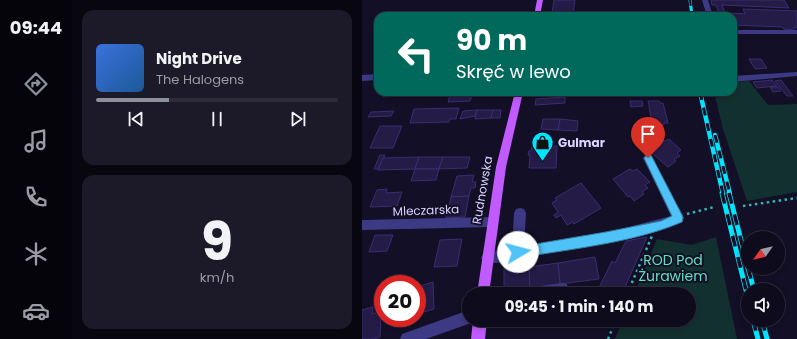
<!DOCTYPE html>
<html lang="pl">
<meta charset="utf-8">
<style>
body{margin:0;font-family:Poppins,sans-serif;background:#1c1929;color:#f1f3f6;height:100vh;display:flex;flex-direction:column;font-size:15px;white-space:nowrap}
*{box-sizing:border-box;margin:0}
p{font-size:13px;color:#9b9ba3}
.icon{flex:none;width:22px;height:22px;fill:none;stroke:currentColor;stroke-width:2;stroke-linecap:round;stroke-linejoin:round}
.map{position:relative;flex:1;overflow:hidden}
.details{display:flex;flex-direction:column;gap:10px;padding:10px;background:#08060f;width:290px}
.details>*{flex:none}
.guide{position:absolute;left:12px;top:12px;width:363px;height:84px;border-radius:12px;box-shadow:0 2px 6px #0003,0 0 0 1px #2e2b3b;background:#00695c;color:#fff;overflow:hidden}
.needle{width:26px;rotate:236deg}
.controls{position:absolute;left:379px;top:231px;display:grid;gap:8px}
.controls a{display:grid;place-items:center;width:44px;height:44px;border-radius:50%;background:#0e0b1c;box-shadow:0 2px 6px #0003,0 0 0 1px #2e2b3b;font-size:20px}
.speed{position:absolute;left:12px;top:275px;display:flex;gap:8px;font-size:20px;font-weight:700;text-align:center}
.speed>*{display:grid;place-content:center;width:52px;height:52px;border-radius:50%;background:#0e0b1c;box-shadow:0 2px 6px #0003,0 0 0 1px #2e2b3b;line-height:1}
.speed .limit{border:6px solid #d22;background:#fff;color:#111}
.pin{position:absolute;display:grid;place-items:center;width:34px;height:34px;color:#fff;margin:-41px -17px;border-radius:50% 50% 50% 0;rotate:-45deg;box-shadow:0 0 4px #0007}
.pin .icon{rotate:45deg}
.me{position:absolute;width:44px;margin:-22px;rotate:82deg;stroke-linejoin:round;filter:drop-shadow(0 0 3px #0008)}
.turn{display:flex;align-items:center;gap:14px;height:84px;padding:0 16px;font-size:18px}
.turn .icon{width:52px;height:52px;stroke-width:2.5}
.turn b{display:block;font-size:28px;line-height:34px}
.details .widget{flex:1;display:flex;flex-direction:column;justify-content:center;gap:6px;min-width:0;padding:0 14px;border-radius:12px;background:#1c1929}
.details .dial{align-items:center;gap:0}
.dial b{font-size:52px;line-height:1}
.song{display:flex;align-items:center;gap:12px}
.cover{width:48px;height:48px;border-radius:6px;background:linear-gradient(135deg,hsl(220 70% 55%),hsl(210 70% 35%))}
.played{height:4px;border-radius:2px;background:linear-gradient(90deg,#8c9099 30%,#2e2b3b 30%)}
.keys{display:flex;justify-content:space-around;direction:ltr}
.trip{position:absolute;left:100px;top:287px;width:234px;height:40px;border-radius:20px;background:#0e0b1c;box-shadow:0 2px 6px #0003,0 0 0 1px #2e2b3b;font-weight:700;line-height:40px;text-align:center}
main{display:flex;flex:1;min-height:0}
.dock{display:flex;flex-direction:column;width:72px;justify-content:space-around;align-items:center;background:#06040b;color:#9b9ba3}
.dock .icon{width:28px;height:28px}
.dock .on{color:#8c9099}
.dock b{font-size:18px;color:#f1f3f6}
.map>svg:first-child{display:block}
.green{fill:#12302f}
.building{fill:#241b47;stroke:#3b2d73}
.lines{fill:none;stroke-linecap:round;stroke-linejoin:round}
.path{stroke:#2fb8b0;stroke-width:2.5;stroke-dasharray:2.5 3.5;stroke-linecap:butt}
.minor{fill:#3d3a85;fill-rule:evenodd}
.major{fill:#c25bff;fill-rule:evenodd}
.rail-far2-casing{stroke:#00e5ff;stroke-width:3}
.rail-far1-casing{stroke:#00e5ff;stroke-width:4.5}
.rail-casing{stroke:#00e5ff;stroke-width:5}
.rail-far2{stroke:#130f26;stroke-width:2;stroke-dasharray:6;stroke-linecap:butt}
.rail-far1{stroke:#130f26;stroke-width:3;stroke-dasharray:8;stroke-linecap:butt}
.rail{stroke:#130f26;stroke-width:3.5;stroke-dasharray:11;stroke-linecap:butt}
.route{fill:#4fc3f7;stroke:#337fa1}
.labels{text-anchor:middle;dominant-baseline:central;stroke-width:4;stroke-linejoin:round;paint-order:stroke}
.poi-label{font-size:12px;font-weight:bold;fill:#d9d4ff;stroke:#130f26;text-anchor:start}
.street-label{font-size:12px;fill:#d9d4ff;stroke:#130f26}
.near-park-label{font-size:14px;fill:#5fe0c0;stroke:#130f26}
</style>
<main>
<nav class="dock">
<b>09:44</b>
<svg class="icon on" aria-label="directions" viewBox="0 0 24 24"><path d="M12 3l9 9-9 9-9-9zM9 14v-3h6M13 9l2 2-2 2"/></svg>
<svg class="icon" aria-label="music" viewBox="0 0 24 24"><path d="M9 18V5l10-2v13"/><circle cx="6" cy="18" r="3"/><circle cx="16" cy="16" r="3"/></svg>
<svg class="icon" aria-label="phone" viewBox="0 0 24 24"><path d="M5 4h4l2 5-3 2q2 4 5 5l2-3 5 2v4C11 20 4 13 5 4z"/></svg>
<svg class="icon" aria-label="climate" viewBox="0 0 24 24"><path d="M12 3v18M4 7l16 10M4 17L20 7"/></svg>
<svg class="icon" aria-label="car" viewBox="0 0 24 24"><path d="M5 17H2v-5l4-1 3-4h7l3 4 3 1v5h-3M9 17h6M6 11h13"/><circle cx="7" cy="17" r="2"/><circle cx="17" cy="17" r="2"/></svg>
</nav>
<section class="details">
<div class="widget">
<div class="song"><i class="cover"></i><div><b>Night Drive</b><p>The Halogens</p></div></div>
<div class="played"></div>
<div class="keys"><svg class="icon" aria-label="previous" viewBox="0 0 24 24"><path d="M18 5L8 12l10 7zM5 5v14"/></svg><svg class="icon" aria-label="pause" viewBox="0 0 24 24"><path d="M8 5v14M16 5v14"/></svg><svg class="icon" aria-label="next" viewBox="0 0 24 24"><path d="M6 5l10 7-10 7zM19 5v14"/></svg></div>
</div>
<div class="widget dial"><b>9</b><p>km/h</p></div>
</section>
<div class="map">
<svg width="435" height="339" viewBox="0 0 435 339">
<rect width="100%" height="100%" fill="#130f26"/>
<!-- green -->
<g class="green">
<path d="M387,81L406,105L435,104V192L385,201L361,129L352,92H371V82Z"/>
<path d="M354,237L375,339H253L261,320H327V294H272L295,239L330,245Z"/>
</g>
<!-- building -->
<g class="building">
<path d="M192,0H213L211,14L190,13Z"/>
<path d="M349,0H422L427,8L360,5L363,13H357L354,5H350Z"/>
<path d="M381,9L435,11V28L432,27V30L422,29L420,27L371,25V16H351L350,12L383,14Z"/>
<path d="M192,13L211,14L210,16H190Z"/>
<path d="M387,59H399L405,68L393,69Z"/>
<path d="M410,80L415,86L395,88L391,82Z"/>
<path d="M419,80L431,96H425L413,81Z"/>
<path d="M408,87H416L419,91L411,92Z"/>
<path d="M23,92H36L35,96L21,97Z"/>
<path d="M89,92H111L108,101L86,102Z"/>
<path d="M203,97V103L173,105L174,99Z"/>
<path d="M268,101H280L281,106L269,107Z"/>
<path d="M286,101H297L298,103H301L306,123H302V125H294V123H290Z"/>
<path d="M97,108L94,119H88L87,122L48,123L52,109Z"/>
<path d="M115,110H131L129,118L113,119Z"/>
<path d="M115,110L113,116L98,119L101,111Z"/>
<path d="M131,110H139L138,118H129Z"/>
<path d="M32,111L29,116L6,117L9,112Z"/>
<path d="M181,119H198L196,130L179,129Z"/>
<path d="M198,119L216,121L215,131L196,130Z"/>
<path d="M18,126H40L31,148H8Z"/>
<path d="M300,139L303,141L307,139L319,150L315,153L318,156L312,159L314,161L306,167L284,148Z"/>
<path d="M170,146H195L194,168H167L168,155H166L167,151H169Z"/>
<path d="M18,155H23L16,169H12Z"/>
<path d="M57,157L53,169L16,170L21,158Z"/>
<path d="M57,157H81L77,169H53Z"/>
<path d="M81,157H108L105,168L77,169Z"/>
<path d="M53,169H77L74,180L49,181Z"/>
<path d="M268,169L271,171L275,169L288,182L283,185L286,188L280,192L282,194L272,201L268,196L266,197L251,179Z"/>
<path d="M112,175L110,182H114L113,188H109L107,196L89,197L95,176Z"/>
<path d="M219,183L239,208L212,224L211,222L205,225L199,215L194,218L192,215L196,212L190,203L195,200L193,198Z"/>
<path d="M25,189L24,193L40,192L35,206L8,207L15,190Z"/>
<path d="M107,196L103,217L84,218L89,197Z"/>
<path d="M13,235H31L25,251L7,252Z"/>
<path d="M285,237L260,294H234L250,261L253,263L264,241Z"/>
<path d="M100,239L95,266L72,267L78,240Z"/>
<path d="M233,257L237,279L198,284L196,263Z"/>
<path d="M169,258L170,267H167L168,288L142,292V263Z"/>
<path d="M196,263L198,284L168,288L167,267Z"/>
<path d="M71,282L72,309L55,314V287Z"/>
<path d="M11,307L10,314L19,311L18,337L12,339H0V310Z"/>
</g>
<g class="lines">
<!-- path -->
<g class="path">
<path d="M381,206L435,198"/>
<path d="M325,214L352,207"/>
<path d="M265,294L290,236"/>
<path d="M246,339L254,320"/>
</g>
<!-- minor -->
<g class="minor">
<path d="M340,0H346L351,16H345Z"/>
<rect x="371" y="30" width="64" height="4"/>
<path d="M435,72V76L371,82V76Z"/>
<path d="M16,74V80L0,81V75Z"/>
<path d="M286,154L289,155L320,214L322,218L320,222L293,231L255,240L141,262L125,264L121,262L119,258L121,254L150,248L152,213L154,209L158,208L162,209L164,213L162,247L255,230L309,216L281,158L283,155Z"/>
<path d="M130,217L134,218L136,222L134,226L130,227L0,230V220Z"/>
<path d="M200,283L205,284L206,289L203,294H158L159,289L164,288Z"/>
<path d="M107,310V320H112V322L64,339H38L40,334Z"/>
</g>
<!-- major -->
<g class="major">
<path d="M175,0H181L178,16H172Z"/>
<path d="M153,92H161L144,167L127,294H115L134,167Z"/>
<path d="M111,320H125L123,339H109Z"/>
</g>
<defs>
<path id="rail-far2" d="M328,0L330,16"/>
<g id="rail-far1">
<path d="M338,92L361,194"/>
<path d="M353,135L368,194"/>
</g>
<g id="rail">
<path d="M360,193L386,298"/>
<path d="M367,193L386,268"/>
<path d="M386,268L392,290"/>
<path d="M391,320L396,339"/>
<path d="M400,320L405,339"/>
</g>
</defs>
<!-- rail-far2 casing -->
<use href="#rail-far2" class="rail-far2-casing"/>
<!-- rail-far1 casing -->
<use href="#rail-far1" class="rail-far1-casing"/>
<!-- rail casing -->
<use href="#rail" class="rail-casing"/>
<!-- rail-far2 -->
<use href="#rail-far2" class="rail-far2"/>
<!-- rail-far1 -->
<use href="#rail-far1" class="rail-far1"/>
<!-- rail -->
<use href="#rail" class="rail"/>
</g>
<!-- route -->
<path class="route" d="M286,154L289,155L320,215L321,218L320,222C271,243 208,249 156,258L152,256L150,252L152,249L156,247L244,232L299,221L310,216L282,158Z"/>
<!-- icons -->
<defs>
<symbol id="shop-pin" viewBox="-11 -11 22 30"><path d="M0 17L-7.5 6A9.5 9.5 0 1 1 7.5 6Z" fill="#00e5ff" stroke="#130f26"/><path d="M-5-2.5h2.3a2.7 3.5 0 0 1 5.4 0H5L5.5 6h-11ZM-1.5-2.5h3a1.5 2.3 0 0 0-3 0Z" fill="#111"/></symbol>
</defs>
<g fill-rule="evenodd">
<use href="#shop-pin" x="168" y="130" width="25" height="34"/>
</g>
<g class="labels">
<!-- poi labels -->
<g class="poi-label">
<text x="196" y="142">Gulmar</text>
</g>
<!-- street labels -->
<g class="street-label">
<text transform="translate(120 190) rotate(-80)">Rudnowska</text>
<text transform="translate(64 210) rotate(-2)">Mleczarska</text>
</g>
<!-- near-park labels -->
<g class="near-park-label">
<text x="311" y="260">ROD Pod<tspan x="311" dy="16">Żurawiem</tspan></text>
</g>
</g>
</svg>
<div class="controls">
<a><svg class="needle" viewBox="-14 -14 28 28"><path d="M0-13l5 13h-10z" fill="#e53935"/><path d="M0 13l5-13h-10z" fill="#9b9ba3"/></svg></a>
<a><svg class="icon" aria-label="sound" viewBox="0 0 24 24"><path d="M4 9h4l5-4v14l-5-4H4zM17 9q2 3 0 6"/></svg></a>
</div>
<div class="speed"><div class="limit">20</div></div>
<div class="pin" style="left:286px;top:158px;background:#d93025"><svg class="icon" aria-label="arrive" viewBox="0 0 24 24"><path d="M6 21V4h12l-3 4 3 4H6"/></svg></div>
<svg class="me" style="left:156px;top:252px" viewBox="-20 -20 40 40"><circle r="19" fill="#fff"/><path d="M0-13L10 11 0 6-10 11z" fill="#4fc3f7"/></svg>
<div class="trip">09:45 · 1 min · 140 m</div>
<div class="guide">
<div class="turn"><svg class="icon" aria-label="left" viewBox="0 0 24 24"><path d="M17 20v-9H6M10 6l-5 5 5 5"/></svg><div><b>90 m</b>Skręć w lewo</div></div>
</div>
</div>
</main>
